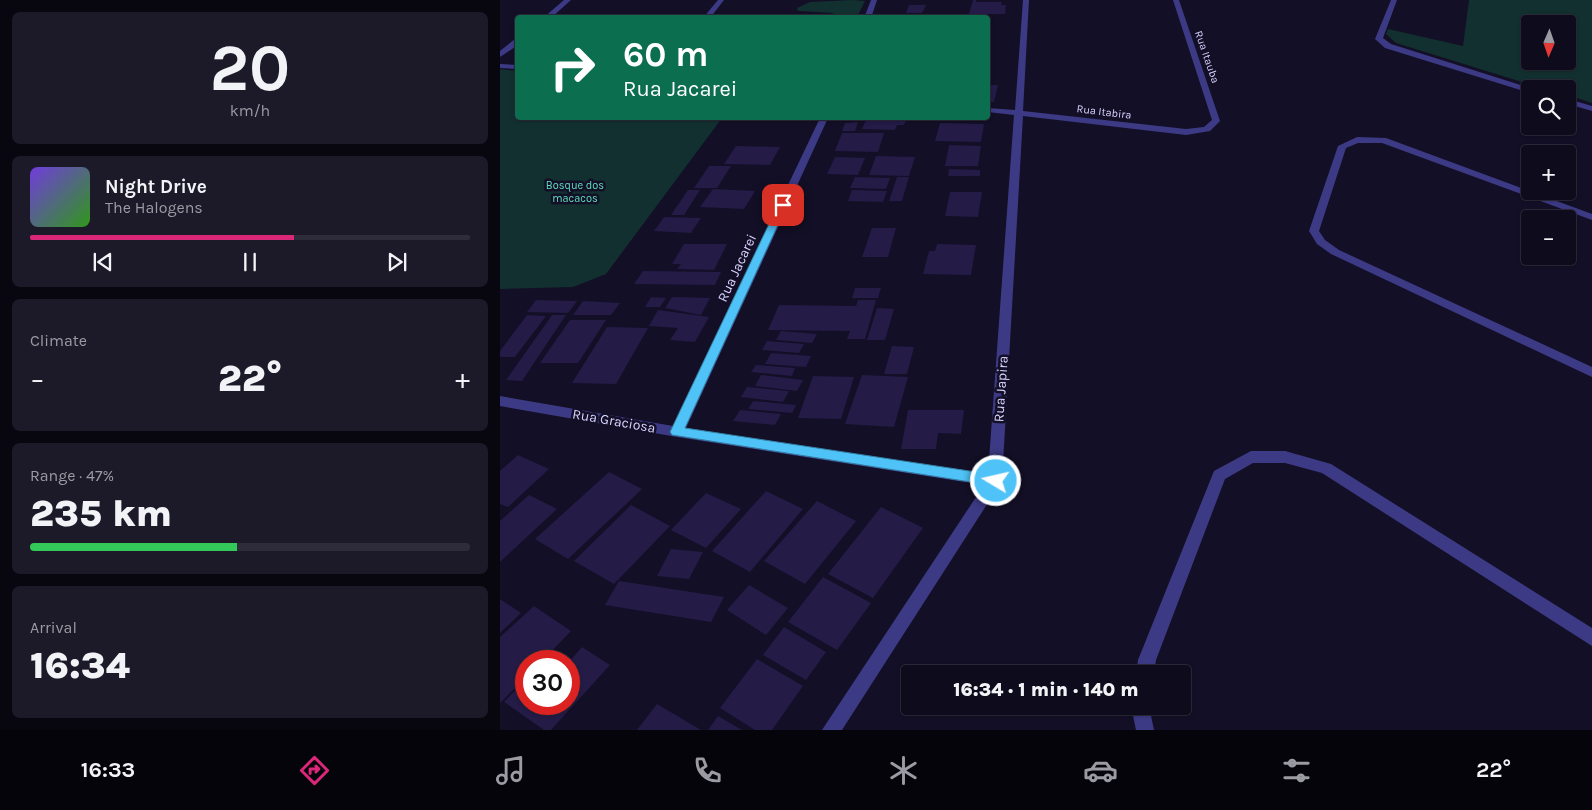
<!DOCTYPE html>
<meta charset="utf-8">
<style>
body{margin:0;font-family:Karla,sans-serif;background:#1c1929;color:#f1f3f6;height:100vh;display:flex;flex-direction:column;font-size:19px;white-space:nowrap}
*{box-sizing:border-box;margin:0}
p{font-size:16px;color:#9b9ba3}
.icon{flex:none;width:28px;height:28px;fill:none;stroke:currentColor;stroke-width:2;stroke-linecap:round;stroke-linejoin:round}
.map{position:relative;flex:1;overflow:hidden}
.details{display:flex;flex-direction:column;gap:12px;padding:12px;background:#08060f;width:500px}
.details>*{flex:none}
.banner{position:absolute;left:15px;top:15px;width:475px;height:105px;border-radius:5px;box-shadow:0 1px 4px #0004,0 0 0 1px #2e2b3b;background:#0b6e4f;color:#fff;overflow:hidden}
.needle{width:32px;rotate:182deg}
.buttons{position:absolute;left:1021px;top:15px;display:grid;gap:10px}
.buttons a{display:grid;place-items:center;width:55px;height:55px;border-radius:5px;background:#0e0b1c;box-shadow:0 1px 4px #0004,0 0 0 1px #2e2b3b;font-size:25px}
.speed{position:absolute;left:15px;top:650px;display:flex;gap:10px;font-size:25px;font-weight:700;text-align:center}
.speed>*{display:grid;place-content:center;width:65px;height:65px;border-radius:50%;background:#0e0b1c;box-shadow:0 1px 4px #0004,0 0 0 1px #2e2b3b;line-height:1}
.speed .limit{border:8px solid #d22;background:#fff;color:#111}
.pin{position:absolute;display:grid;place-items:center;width:42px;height:42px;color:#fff;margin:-21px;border-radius:10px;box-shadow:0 2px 8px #0006}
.me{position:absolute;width:55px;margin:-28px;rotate:279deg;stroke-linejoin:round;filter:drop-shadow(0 0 4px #0008)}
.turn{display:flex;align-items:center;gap:18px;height:105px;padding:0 25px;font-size:22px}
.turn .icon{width:65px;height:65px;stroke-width:2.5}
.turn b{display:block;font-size:35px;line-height:42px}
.big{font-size:38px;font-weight:800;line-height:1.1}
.details .widget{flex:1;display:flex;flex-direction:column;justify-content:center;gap:8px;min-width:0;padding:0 18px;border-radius:8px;background:#1c1929}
.details .dial{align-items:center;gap:0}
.dial b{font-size:65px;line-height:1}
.song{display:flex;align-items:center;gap:15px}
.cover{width:60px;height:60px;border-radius:8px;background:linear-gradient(135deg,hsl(260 70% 55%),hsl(110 70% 35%))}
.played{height:5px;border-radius:2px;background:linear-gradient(90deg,#db2777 60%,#2e2b3b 60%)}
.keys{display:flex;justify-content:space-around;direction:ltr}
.heat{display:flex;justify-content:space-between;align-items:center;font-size:28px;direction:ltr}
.charge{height:8px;border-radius:4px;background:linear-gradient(90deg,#34c759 47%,#2e2b3b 0)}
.trip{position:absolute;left:401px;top:665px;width:290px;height:50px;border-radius:5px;background:#0e0b1c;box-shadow:0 1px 4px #0004,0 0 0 1px #2e2b3b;font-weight:800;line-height:50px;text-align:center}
.menu{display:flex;height:80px;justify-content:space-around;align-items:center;background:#06040b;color:#9b9ba3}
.menu .icon{width:35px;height:35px}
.menu .active{color:#db2777}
.menu b{font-size:22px;color:#f1f3f6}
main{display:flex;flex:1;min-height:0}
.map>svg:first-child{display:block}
.green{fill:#12302f;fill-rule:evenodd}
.building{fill:#241b47}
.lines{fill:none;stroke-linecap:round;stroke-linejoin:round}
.minor{fill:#3d3a85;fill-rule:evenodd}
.route{fill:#4fc3f7;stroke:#337fa1}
.labels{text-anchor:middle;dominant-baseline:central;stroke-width:5;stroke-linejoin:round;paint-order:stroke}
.far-street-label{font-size:11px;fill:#d9d4ff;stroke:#130f26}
.far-park-label{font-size:11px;fill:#5fe0c0;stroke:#130f26}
.street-label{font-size:14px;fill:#d9d4ff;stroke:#130f26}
</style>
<main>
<section class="details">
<div class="widget dial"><b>20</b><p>km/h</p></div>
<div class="widget">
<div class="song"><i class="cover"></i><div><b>Night Drive</b><p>The Halogens</p></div></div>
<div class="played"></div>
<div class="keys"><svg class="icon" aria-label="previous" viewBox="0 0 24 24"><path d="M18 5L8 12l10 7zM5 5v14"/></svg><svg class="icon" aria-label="pause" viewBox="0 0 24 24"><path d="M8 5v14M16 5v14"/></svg><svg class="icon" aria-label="next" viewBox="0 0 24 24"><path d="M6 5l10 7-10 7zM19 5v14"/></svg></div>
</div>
<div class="widget"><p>Climate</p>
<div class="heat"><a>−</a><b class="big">22°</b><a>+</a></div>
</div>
<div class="widget"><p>Range · 47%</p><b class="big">235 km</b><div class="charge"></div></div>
<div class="widget"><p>Arrival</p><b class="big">16:34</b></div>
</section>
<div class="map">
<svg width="1092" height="730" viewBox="0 0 1092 730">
<rect width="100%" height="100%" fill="#130f26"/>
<!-- green -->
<g class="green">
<path d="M352,0L365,1L357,17H340L332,13L298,11L297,8L310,2Z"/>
<path d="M969,0H1092V103L1068,95V89H1045L896,43L886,34L888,29L963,46ZM1030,24H1068V61H1030Z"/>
<path d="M0,69L17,71L18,118H222L106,274L73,287L0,289Z"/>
</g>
<!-- building -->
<g class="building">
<path d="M473,0H476V2H502L501,5H506L505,14H469Z"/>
<path d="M409,5H426L422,13H406Z"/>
<path d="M396,14H428L427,18H395Z"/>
<path d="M488,85H498L494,102H488Z"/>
<path d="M367,118H407L404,125H397L395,130L362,129Z"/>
<path d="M358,122L355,131H342L345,123Z"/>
<path d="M440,123L484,124L481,142L435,141Z"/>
<path d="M342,133H384L378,152L335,151Z"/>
<path d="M449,145L481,146L478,166H445Z"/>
<path d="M236,146L280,147L270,165L224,164Z"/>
<path d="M376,156L415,157L409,176L369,175Z"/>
<path d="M335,157L365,158L358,175L327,174Z"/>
<path d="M209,166H231L217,188H194Z"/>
<path d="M449,169L480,170V176H448Z"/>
<path d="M355,177L390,178L386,189L350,188Z"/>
<path d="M397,177H409L402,201H389Z"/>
<path d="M213,189L255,191L244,209L200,207Z"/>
<path d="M188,190H200L184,215H171Z"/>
<path d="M352,190L387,191L383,202L348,201Z"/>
<path d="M450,192H482L478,217L445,216Z"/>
<path d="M164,217L201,218L191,233L154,231Z"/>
<path d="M372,228H396L388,257H362Z"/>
<path d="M184,244H227L214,270L177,269L181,264H172Z"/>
<path d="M437,244L476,245L471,275L423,274L429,251H435Z"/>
<path d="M143,271L221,272L215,285L134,284Z"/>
<path d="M355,288H381L378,298H352Z"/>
<path d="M151,297L166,298L160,307H145Z"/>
<path d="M172,297L210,298L201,315L165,308Z"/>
<path d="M36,300L77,301L68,313L27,312Z"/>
<path d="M358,300H376L365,339H347L350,331L268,330L279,305L356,306Z"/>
<path d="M83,301L120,303L111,315H73Z"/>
<path d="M377,308L394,309L385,340H367Z"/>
<path d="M158,310L209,317L195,342L170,340L178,328L149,326Z"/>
<path d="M27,315L46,316L15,357H0V351Z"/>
<path d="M52,315H66L22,381L6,380Z"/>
<path d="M70,320H106L78,363H40Z"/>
<path d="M107,327L148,328L116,384L72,383Z"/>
<path d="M281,331L317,334L312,343L276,340Z"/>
<path d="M267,341L304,344L299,353L262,350Z"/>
<path d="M392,346L414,347L407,374H384Z"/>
<path d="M271,353L311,356L306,367L265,364Z"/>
<path d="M256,365L295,368L292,376L251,372Z"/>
<path d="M261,375L303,380L297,391L255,386Z"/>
<path d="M362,375L408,377L394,427L345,424Z"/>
<path d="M313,376L354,377L341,419L298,418Z"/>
<path d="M247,387L289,391L283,402L241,397Z"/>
<path d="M253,401L296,405L292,413L248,409Z"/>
<path d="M240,410L281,414L275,425L233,421Z"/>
<path d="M408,410H464L461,434L438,433L436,449H401Z"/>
<path d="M18,455L49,469L8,507L0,504V471Z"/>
<path d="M109,472L142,489L68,559L35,539Z"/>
<path d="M266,491L303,509L250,572L212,551Z"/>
<path d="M206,493L241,509L206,548L171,530Z"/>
<path d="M29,495L57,509L0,562V521Z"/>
<path d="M317,501L356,521L305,584L264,561Z"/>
<path d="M131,505L170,526L114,584L74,561Z"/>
<path d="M381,507L423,528L373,598L328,574Z"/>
<path d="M171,549L203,552L189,579L157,576Z"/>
<path d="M323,577L371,603L337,650L288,622Z"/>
<path d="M119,581L224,597L211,622L105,605Z"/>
<path d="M249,585L288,608L266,635L227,610Z"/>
<path d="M0,599L21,613L0,633Z"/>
<path d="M34,606L71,631L42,661H26V677L0,703V637Z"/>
<path d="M284,627L326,652L306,680L263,655Z"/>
<path d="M82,647L110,665L51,730H44L4,702L26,679V704H69V662Z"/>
<path d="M257,659L303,686L272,730H255L220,708Z"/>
<path d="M157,704L201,730H137Z"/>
<path d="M218,716L242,730H208Z"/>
</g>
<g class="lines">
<!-- minor -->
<g class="minor">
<path d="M64,0H71L51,18H43Z"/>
<path d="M218,0H224L210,18H203Z"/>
<path d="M371,0H377L371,18H364Z"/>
<path d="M523,0H529L523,111L686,129L704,127L712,120L673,0H679L720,121L710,131L686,135L523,116L502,481L342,730H322L484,485L177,437L0,406V396L173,426L320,118H328L186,428L488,474L514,115L488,112V108L515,110Z"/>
<path d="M891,0H897L883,38L891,44L1033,89H1030V92H1027L885,48L875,39Z"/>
<path d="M15,39H18V45L0,57V51Z"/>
<path d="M0,64L18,65V69L0,68Z"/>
<path d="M1068,99L1092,106V111L1068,104Z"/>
<path d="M857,137L886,138L1092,214V220L882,143H858L846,148L819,231L825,240L839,250L1092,367V377L831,254L817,244L809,231L838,146Z"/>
<path d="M751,451H785L831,464L1092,628V646L822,473L785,463H753L725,479L656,660L654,674H636L638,660L714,471Z"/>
<path d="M631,706H649L654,730H636Z"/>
</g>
</g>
<!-- route -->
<path class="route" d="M283,202L287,205L185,428L496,475L500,477L502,481L500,485L496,486L172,435L170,432L278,205Z"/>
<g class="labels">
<!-- far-street labels -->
<g class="far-street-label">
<text transform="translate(707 57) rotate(71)">Rua Itauba</text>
<text transform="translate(604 112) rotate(7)">Rua Itabira</text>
</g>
<!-- far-park labels -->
<g class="far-park-label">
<text x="75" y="185">Bosque dos<tspan x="75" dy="13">macacos</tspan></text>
</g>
<!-- street labels -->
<g class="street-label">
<text transform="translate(237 268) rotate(-65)">Rua Jacarei</text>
<text transform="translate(501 389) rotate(-86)">Rua Japira</text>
<text transform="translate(114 421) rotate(10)">Rua Graciosa</text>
</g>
</g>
</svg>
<div class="buttons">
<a><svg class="needle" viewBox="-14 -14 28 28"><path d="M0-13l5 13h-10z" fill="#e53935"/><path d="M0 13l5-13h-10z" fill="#9b9ba3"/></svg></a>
<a><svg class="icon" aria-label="search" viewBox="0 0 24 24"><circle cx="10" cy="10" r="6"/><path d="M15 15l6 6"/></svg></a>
<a>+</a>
<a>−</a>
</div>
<div class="speed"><div class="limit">30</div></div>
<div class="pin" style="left:283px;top:205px;background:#d93025"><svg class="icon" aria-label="arrive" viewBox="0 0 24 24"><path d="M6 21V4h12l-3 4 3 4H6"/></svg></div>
<svg class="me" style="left:496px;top:481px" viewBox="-20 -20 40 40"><circle r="17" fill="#4fc3f7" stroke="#fff" stroke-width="3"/><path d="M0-11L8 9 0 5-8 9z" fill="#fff"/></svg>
<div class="trip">16:34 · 1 min · 140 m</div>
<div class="banner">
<div class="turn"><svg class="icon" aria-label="right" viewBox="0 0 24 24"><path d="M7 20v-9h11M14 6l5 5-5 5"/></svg><div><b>60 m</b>Rua Jacarei</div></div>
</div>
</div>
</main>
<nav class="menu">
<b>16:33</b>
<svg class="icon active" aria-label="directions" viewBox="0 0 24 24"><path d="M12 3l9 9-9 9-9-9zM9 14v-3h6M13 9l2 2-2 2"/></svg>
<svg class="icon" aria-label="music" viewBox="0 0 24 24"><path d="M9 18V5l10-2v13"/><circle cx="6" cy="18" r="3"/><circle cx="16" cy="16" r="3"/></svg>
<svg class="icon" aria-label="phone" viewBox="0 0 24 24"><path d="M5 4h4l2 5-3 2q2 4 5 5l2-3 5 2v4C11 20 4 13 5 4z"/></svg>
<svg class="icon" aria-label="climate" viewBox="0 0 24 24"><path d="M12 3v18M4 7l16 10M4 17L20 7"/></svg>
<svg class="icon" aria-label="car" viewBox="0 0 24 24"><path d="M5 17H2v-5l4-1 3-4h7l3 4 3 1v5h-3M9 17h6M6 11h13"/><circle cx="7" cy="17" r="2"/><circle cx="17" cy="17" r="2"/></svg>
<svg class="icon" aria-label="filters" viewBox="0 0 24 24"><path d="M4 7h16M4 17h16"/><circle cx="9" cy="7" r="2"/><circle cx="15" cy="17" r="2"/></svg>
<b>22°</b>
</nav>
